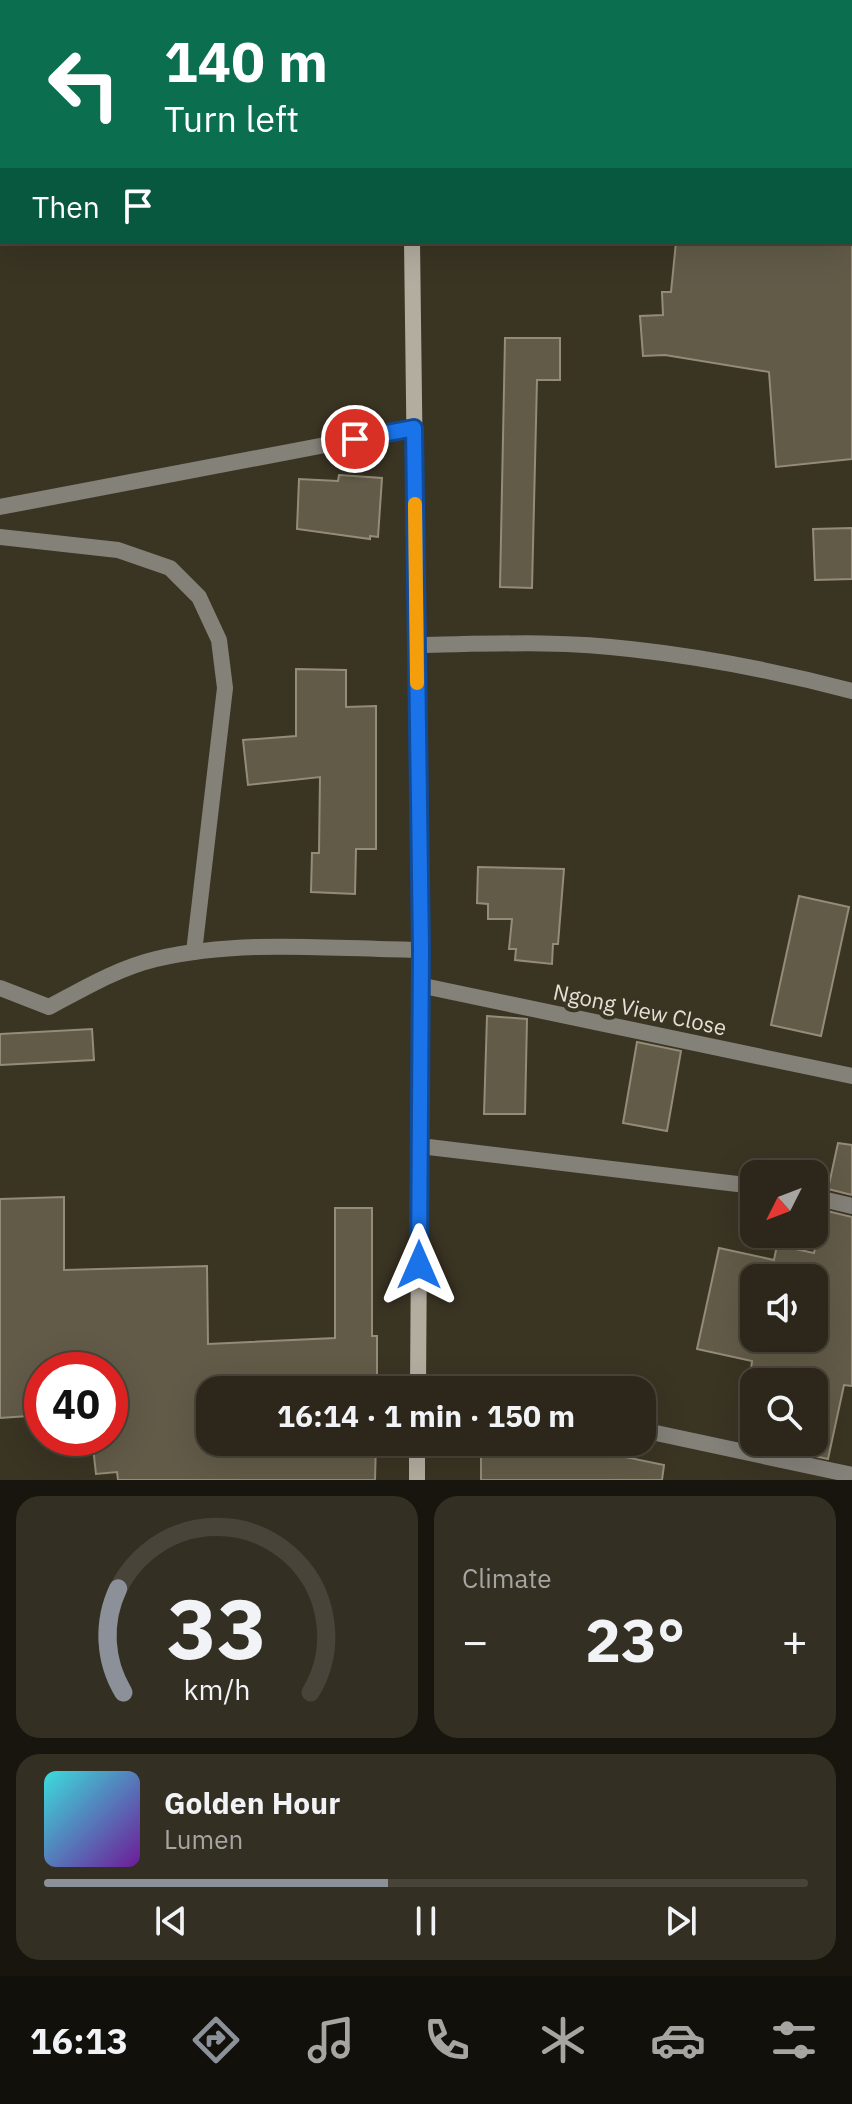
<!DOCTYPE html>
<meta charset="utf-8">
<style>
body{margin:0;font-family:"IBM Plex Sans",sans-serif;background:#342f23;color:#f1f3f6;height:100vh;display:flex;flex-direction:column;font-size:30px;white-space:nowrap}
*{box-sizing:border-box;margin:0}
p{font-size:26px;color:#a6a5a2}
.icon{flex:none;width:44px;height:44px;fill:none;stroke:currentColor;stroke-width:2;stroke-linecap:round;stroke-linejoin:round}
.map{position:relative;height:1480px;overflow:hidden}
.side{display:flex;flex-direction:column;gap:16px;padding:16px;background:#18150e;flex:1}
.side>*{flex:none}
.guide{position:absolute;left:0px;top:0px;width:852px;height:244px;box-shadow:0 8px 32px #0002,0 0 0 2px #484439;background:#0b6e4f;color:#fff;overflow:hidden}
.needle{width:52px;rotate:228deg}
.buttons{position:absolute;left:740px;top:1160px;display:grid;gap:16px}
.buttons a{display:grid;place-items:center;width:88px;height:88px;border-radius:16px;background:#2c271a;box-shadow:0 8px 32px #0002,0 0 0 2px #484439;font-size:40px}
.speed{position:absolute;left:24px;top:1352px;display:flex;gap:16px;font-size:40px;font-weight:700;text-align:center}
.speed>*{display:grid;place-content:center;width:104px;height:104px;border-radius:50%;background:#2c271a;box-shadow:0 8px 32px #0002,0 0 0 2px #484439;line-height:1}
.speed .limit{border:12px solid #d22;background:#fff;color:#111}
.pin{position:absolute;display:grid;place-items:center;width:68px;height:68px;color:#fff;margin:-34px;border:4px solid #fff;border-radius:50%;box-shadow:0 2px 8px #0007}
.me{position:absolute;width:88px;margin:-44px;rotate:0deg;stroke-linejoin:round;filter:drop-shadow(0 0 6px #0008)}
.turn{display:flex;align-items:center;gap:28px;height:168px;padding:0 32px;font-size:36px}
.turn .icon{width:104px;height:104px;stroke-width:2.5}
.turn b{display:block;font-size:56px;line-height:68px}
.then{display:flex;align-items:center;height:76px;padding:0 32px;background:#0003;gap:16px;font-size:30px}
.big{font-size:60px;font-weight:700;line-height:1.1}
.side .card{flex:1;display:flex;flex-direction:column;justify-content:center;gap:12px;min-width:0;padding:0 28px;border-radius:24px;background:#342f23}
.side .dial{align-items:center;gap:0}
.dial svg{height:208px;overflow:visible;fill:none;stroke:#484439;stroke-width:7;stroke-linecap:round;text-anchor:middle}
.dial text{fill:#f1f3f6;stroke:none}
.song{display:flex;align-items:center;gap:24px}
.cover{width:96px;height:96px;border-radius:12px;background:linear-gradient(135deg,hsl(180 70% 55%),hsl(280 70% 35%))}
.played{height:8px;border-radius:4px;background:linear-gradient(90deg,#8c9099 45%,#484439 45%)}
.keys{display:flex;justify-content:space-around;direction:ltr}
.heat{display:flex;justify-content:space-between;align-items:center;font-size:44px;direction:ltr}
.side .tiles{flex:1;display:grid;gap:16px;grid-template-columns:1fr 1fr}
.card:last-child{grid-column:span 2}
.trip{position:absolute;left:196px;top:1376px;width:460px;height:80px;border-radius:24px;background:#2c271a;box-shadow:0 8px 32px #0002,0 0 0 2px #484439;font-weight:700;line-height:80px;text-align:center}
.tab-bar{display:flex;height:128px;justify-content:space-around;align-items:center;background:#12100a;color:#a6a5a2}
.tab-bar .icon{width:56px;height:56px}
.tab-bar .on{color:#8c9099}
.tab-bar b{font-size:36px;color:#f1f3f6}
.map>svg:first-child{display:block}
.building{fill:#625b48;stroke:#948c78;stroke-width:2;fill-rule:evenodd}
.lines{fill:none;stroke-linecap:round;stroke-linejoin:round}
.street{stroke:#848179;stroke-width:16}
.secondary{stroke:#b2ad9f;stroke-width:16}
.route-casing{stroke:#114b97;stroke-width:20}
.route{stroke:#1a73e8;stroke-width:14}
.slow{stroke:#f59e0b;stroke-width:14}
.labels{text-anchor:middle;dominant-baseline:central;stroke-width:8;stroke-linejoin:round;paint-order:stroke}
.street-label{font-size:22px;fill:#e3e0d5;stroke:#3a3423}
</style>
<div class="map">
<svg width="852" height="1480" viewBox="0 0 852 1480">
<rect width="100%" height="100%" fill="#3a3423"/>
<!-- building -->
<g class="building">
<path d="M676,242H852V459L776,467L769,372L665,355L643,356L640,316L663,315L662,292H671Z"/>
<path d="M505,338H560V380H537L532,588L500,587Z"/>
<path d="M339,475L382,478L378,537L370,536V539L297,529L299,479L338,481Z"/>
<path d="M852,528V579L815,580L813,529Z"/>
<path d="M296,669L346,670V707L376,706V849H356L355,894L311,892L312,853H319L320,777L248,785L243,740L296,736Z"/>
<path d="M478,867L564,869L558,944H553L552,964L515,960L516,949H509L512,919H488V904L477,903Z"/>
<path d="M799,896L849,907L821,1036L771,1025Z"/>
<path d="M487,1016L527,1019L525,1114H484Z"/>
<path d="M92,1029L94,1060L0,1065V1034Z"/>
<path d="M637,1042L681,1051L667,1131L623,1123Z"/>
<path d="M838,1143L852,1145V1195L828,1189Z"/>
<path d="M64,1197V1270L207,1266L208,1344L335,1338V1208H372V1336H377V1390H210V1442H376L375,1480H118L117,1472L96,1474L92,1438H110V1370H42V1415L0,1418V1199Z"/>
<path d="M823,1210L852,1217V1386L844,1385L828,1459L814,1456V1382H780L782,1376L751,1369L752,1361L697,1349L719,1248L774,1260L777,1245L814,1253ZM754,1278H814V1338H754Z"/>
<path d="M481,1442H553L664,1465L662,1480H481Z"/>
</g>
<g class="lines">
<!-- street -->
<g class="street">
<path d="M316,2L317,0"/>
<path d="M0,82L2,81"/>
<path d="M850,188H852"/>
<path d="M0,507L414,428"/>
<path d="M0,537L118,550L170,568L199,597L219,640L225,688L194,952"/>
<path d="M417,645C487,644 560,640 630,649C704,657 780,672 852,691"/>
<path d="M419,985L852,1076"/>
<path d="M0,988L49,1007C83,989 118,968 156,959C241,939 333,949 421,950"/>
<path d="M420,1146L754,1186"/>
<path d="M814,1197L852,1206"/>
<path d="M418,1384L447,1390"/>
<path d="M642,1430L852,1475"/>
</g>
<!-- secondary -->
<g class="secondary">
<path d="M408,0V2"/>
<path d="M412,242L421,950L418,1390"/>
<path d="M417,1480V1442"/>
</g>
</g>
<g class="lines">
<defs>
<path id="route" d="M355,439L414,428L421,950L419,1265"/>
</defs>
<!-- route casing -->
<use href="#route" class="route-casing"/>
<!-- route -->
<use href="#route" class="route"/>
<!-- slow -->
<path class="slow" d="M415,504L417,683"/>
</g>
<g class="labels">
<!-- street labels -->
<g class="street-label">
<text transform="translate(640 1009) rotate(12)">Ngong View Close</text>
</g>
</g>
</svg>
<div class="buttons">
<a><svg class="needle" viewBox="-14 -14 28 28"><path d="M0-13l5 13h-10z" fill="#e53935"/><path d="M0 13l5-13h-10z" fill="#a6a5a2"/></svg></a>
<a><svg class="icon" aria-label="sound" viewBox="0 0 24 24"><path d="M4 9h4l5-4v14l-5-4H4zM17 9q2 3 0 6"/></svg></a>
<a><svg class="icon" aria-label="search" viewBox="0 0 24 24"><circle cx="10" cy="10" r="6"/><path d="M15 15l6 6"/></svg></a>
</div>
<div class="speed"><div class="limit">40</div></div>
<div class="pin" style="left:355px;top:439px;background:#d93025"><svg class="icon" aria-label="arrive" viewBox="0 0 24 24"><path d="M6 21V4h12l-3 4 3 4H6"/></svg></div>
<svg class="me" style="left:419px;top:1265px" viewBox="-20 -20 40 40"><path d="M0-17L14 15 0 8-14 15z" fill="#1a73e8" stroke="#fff" stroke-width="4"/></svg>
<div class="trip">16:14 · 1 min · 150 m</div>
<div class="guide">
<div class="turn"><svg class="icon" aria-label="left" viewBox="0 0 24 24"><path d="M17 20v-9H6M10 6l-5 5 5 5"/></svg><div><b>140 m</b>Turn left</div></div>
<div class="then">Then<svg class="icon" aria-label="arrive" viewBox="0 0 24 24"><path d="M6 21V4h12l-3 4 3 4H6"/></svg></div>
</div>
</div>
<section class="side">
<div class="tiles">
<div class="card dial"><svg viewBox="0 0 100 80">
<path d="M14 69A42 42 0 1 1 86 69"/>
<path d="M14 69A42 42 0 0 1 12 29" stroke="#8c9099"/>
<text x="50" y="56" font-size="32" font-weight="700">33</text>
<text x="50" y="72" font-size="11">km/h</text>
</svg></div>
<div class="card"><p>Climate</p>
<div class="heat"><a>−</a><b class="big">23°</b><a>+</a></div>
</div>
<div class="card">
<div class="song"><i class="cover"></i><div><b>Golden Hour</b><p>Lumen</p></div></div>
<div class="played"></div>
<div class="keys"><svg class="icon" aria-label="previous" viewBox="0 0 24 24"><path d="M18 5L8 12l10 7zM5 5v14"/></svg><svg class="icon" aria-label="pause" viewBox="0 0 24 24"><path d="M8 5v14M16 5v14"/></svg><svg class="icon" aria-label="next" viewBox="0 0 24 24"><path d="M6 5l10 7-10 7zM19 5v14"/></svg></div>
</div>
</div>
</section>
<nav class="tab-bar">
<b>16:13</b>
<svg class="icon on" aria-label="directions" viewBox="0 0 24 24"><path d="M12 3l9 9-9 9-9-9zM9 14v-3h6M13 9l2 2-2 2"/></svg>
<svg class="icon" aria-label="music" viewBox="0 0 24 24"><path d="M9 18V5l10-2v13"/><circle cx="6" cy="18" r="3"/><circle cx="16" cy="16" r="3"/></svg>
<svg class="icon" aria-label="phone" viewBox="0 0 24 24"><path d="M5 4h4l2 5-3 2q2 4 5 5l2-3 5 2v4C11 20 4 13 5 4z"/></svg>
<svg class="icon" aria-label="climate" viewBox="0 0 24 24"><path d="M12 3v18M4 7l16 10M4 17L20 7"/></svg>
<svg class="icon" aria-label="car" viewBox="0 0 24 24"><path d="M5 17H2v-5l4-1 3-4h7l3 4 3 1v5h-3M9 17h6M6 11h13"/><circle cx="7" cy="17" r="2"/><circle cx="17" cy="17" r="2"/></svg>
<svg class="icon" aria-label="filters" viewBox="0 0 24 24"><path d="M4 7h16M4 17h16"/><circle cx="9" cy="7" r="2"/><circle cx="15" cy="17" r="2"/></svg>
</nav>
